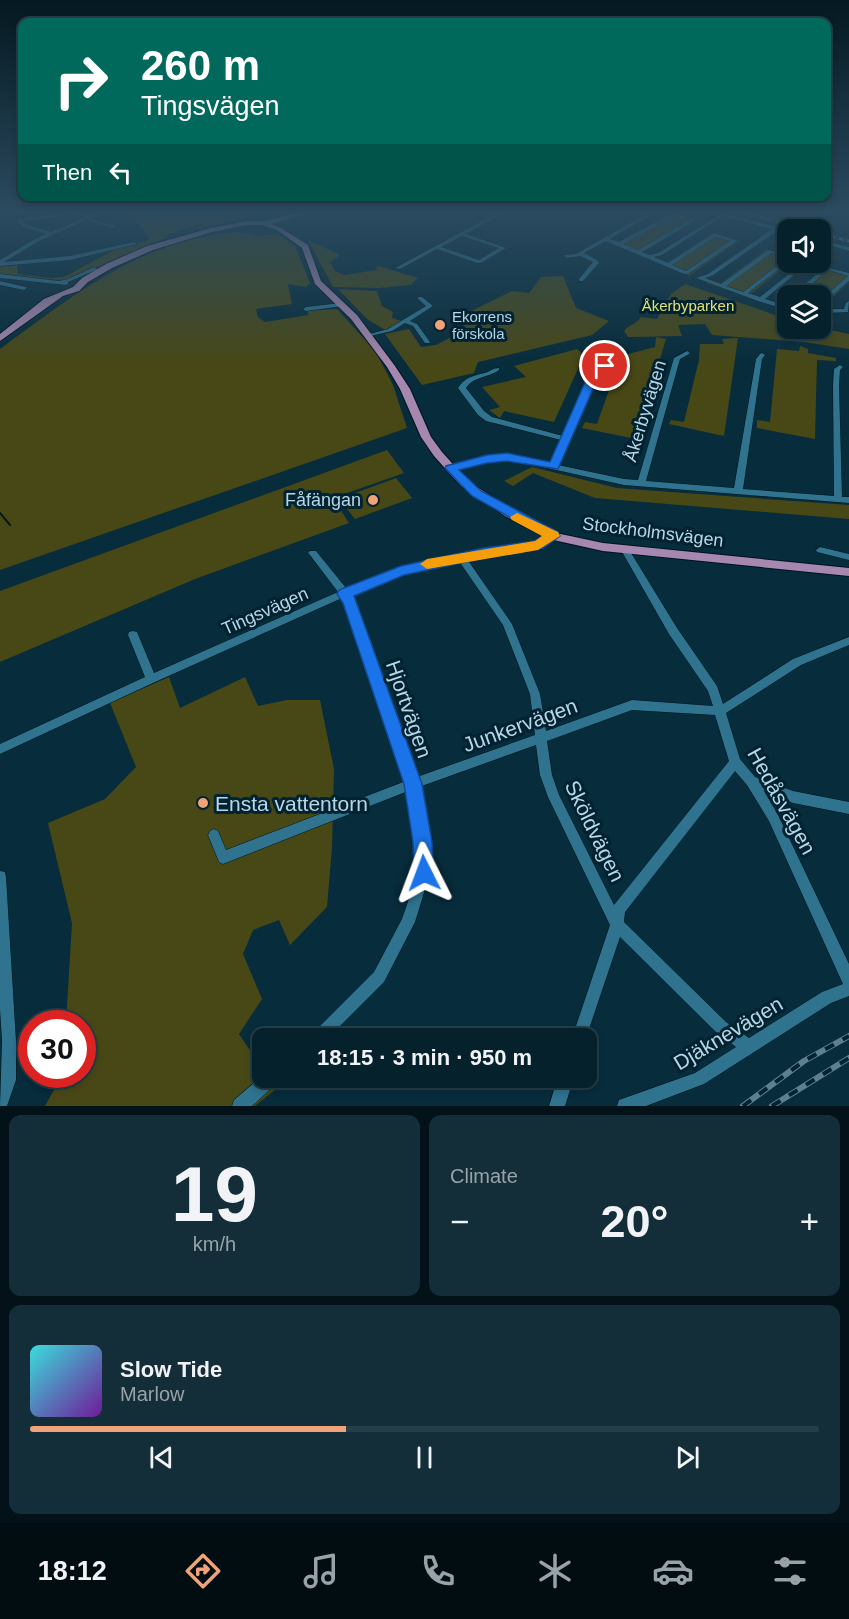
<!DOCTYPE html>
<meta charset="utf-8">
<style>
body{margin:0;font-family:Helvetica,sans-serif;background:#132e38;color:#f1f3f6;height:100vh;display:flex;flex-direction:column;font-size:22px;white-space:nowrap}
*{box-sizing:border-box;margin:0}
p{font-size:20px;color:#97a3a9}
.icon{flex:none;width:33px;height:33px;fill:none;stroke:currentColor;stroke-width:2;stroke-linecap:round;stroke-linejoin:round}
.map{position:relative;height:1106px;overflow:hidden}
.drawer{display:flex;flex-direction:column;gap:9px;padding:9px;background:#031218;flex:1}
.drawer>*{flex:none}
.top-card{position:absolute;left:18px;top:18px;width:813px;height:183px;border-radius:12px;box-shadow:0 3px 9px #0003,0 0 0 2px #263e48;background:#00695c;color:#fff;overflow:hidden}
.controls{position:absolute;left:777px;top:219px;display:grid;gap:12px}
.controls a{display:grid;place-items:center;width:54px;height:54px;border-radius:12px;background:#05212c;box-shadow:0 3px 9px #0003,0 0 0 2px #263e48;font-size:30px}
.speed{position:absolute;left:18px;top:1010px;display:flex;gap:12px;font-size:30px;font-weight:700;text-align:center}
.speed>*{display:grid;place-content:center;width:78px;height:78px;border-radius:50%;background:#05212c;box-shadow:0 3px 9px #0003,0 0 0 2px #263e48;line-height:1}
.speed .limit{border:9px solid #d22;background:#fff;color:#111}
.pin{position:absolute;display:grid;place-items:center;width:51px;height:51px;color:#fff;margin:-26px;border:3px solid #fff;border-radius:50%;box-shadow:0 2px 6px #0007}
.me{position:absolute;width:66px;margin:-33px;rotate:357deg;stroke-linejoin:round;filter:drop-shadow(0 0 4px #0008)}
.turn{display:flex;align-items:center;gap:21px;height:126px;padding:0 24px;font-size:27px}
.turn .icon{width:78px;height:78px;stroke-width:2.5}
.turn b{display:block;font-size:42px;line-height:51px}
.then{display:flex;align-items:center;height:57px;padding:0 24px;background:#0003;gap:12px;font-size:22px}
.big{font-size:45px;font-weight:700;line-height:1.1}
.drawer .widget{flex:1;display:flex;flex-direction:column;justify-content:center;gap:9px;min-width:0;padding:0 21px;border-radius:12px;background:#132e38}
.drawer .dial{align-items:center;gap:0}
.dial b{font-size:78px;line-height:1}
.song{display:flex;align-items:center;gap:18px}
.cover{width:72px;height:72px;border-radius:9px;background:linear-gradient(135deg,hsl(180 70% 55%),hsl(280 70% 35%))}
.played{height:6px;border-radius:3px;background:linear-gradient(90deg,#f0a278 40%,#263e48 40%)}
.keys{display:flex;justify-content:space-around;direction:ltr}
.heat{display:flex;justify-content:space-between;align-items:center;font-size:33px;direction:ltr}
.drawer .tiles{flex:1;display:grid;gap:9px;grid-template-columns:1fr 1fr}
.widget:last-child{grid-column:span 2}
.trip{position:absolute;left:252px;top:1028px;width:345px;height:60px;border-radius:12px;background:#05212c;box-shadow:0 3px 9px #0003,0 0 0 2px #263e48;font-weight:700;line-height:60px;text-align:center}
.tabs{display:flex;height:96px;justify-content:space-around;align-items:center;background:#020d12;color:#97a3a9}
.tabs .icon{width:42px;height:42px}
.tabs .selected{color:#f0a278}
.tabs b{font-size:27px;color:#f1f3f6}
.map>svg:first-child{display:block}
.green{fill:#484817}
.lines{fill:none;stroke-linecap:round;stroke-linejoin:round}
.stream{stroke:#001b11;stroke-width:2}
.minor-casing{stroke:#01131c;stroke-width:1}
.major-casing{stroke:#01131c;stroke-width:2}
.minor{fill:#2f738f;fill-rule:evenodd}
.major{fill:#a687af;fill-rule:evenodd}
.rail-far1-casing{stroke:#5d7f8f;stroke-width:3}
.rail-casing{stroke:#5d7f8f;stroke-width:6}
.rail-far1{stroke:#002231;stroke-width:1.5;stroke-dasharray:4;stroke-linecap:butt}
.rail{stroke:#002231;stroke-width:4;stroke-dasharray:10;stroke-linecap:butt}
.route{fill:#1a73e8;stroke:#114b97;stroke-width:1.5}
.slow{fill:#f59e0b}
.poi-dot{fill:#f0a278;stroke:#002231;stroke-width:2}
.labels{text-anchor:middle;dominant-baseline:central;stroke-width:6;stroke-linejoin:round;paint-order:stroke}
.far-park-label{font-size:15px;fill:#e0e070;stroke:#002231}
.far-poi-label{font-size:15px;fill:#b7d7e7;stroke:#002231;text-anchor:start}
.street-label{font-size:18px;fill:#b7d7e7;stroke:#002231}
.poi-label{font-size:18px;fill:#b7d7e7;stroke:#002231;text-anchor:end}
.near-street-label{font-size:21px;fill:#b7d7e7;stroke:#002231}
.near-poi-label{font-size:21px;fill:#b7d7e7;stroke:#002231;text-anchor:start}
</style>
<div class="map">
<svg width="849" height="1106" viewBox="0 0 849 1106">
<rect width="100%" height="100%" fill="#072c3b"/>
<!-- green -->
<g class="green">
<path d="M110,210H175L195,213L225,210L247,218L190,230L203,225L201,224L160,237L169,236L64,281L0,274V266L17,265L18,274L50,278L64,277L116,249L148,240L149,238L134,218Z"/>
<path d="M672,213L696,220L638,255L609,243L613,240L621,242Z"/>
<path d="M241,232L257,236L277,234L295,246L310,283L306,287L288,284L292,304L256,309L258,317L265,322L309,315L307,311L337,309L376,352L393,385L407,428L0,570V349C75,294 145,237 241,232Z"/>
<path d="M713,233L739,241L689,276L657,263L660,259L668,262Z"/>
<path d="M308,240L340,255L330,262L335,271L344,275L377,270L376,267L379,266L418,278L410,285L379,288L333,287Z"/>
<path d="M767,249L787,255L789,263L747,297L706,283L711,280L721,283Z"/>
<path d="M826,267L849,273V282L823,306L833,310L821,312L820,296H791Z"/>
<path d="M563,276L576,308L609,321L592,335L478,362L474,373L422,385L385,334L409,329L421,347L436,345L467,329L457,318L512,291L529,293L541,277Z"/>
<path d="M685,284L787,319L788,328H821L849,334V349L804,342L712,335L705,324L678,325L682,336L628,337L624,331C628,325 637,324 641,317L657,319L671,294Z"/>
<path d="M338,289L377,291L382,306L393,312L392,318L402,321L385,330L367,319Z"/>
<path d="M656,337L666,339L636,439L582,428L585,422L597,424L613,379L617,357L655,347Z"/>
<path d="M738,338L724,436L669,424L671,420L684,422L699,360L700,344H724L722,339Z"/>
<path d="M800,346L808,349V353L836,358V361L817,360L815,439L757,428V420L770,422L777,349L799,351Z"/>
<path d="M577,349L588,358L582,360L554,422L504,411L500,418L489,410L500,407L482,387L526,377L514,366Z"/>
<path d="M387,450L404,473L333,498L349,523L195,579L0,662V591Z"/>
<path d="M532,467L617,488L849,505V519L595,498L533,473L513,486L504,481Z"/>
<path d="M396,478L412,498L355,519L339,499Z"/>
<path d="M169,677L180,708L245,677L258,706L287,700H320L334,769L332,847L327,907L290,945L279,920L253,930L243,954L262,999L239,1034L262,1069V1077H268L276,1089L255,1106H45L63,1074H82V1023H66L72,923L48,823L105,799L136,767L110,703Z"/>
</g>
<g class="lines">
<!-- stream -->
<path class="stream" d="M0,513L10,525"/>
<defs>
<g id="minor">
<path d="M231,210H241L260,215L258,216Z"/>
<path d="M502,210H508L466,234L506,248L481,263H477L437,249L400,269L395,268ZM462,236L499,248L479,260L441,247Z"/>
<path d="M653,210H659L610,239L619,242L673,213L695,219V221L642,252L650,255L658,253L719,215L705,210L723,213L788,230V233L777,231L712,276L705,278L721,284L768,250L788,255V262L748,293L760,297L804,262H810L765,299L788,306V310L758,301L696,278L708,274L772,229L723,216L662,255L654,257L668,263L714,233L736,240V242L688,274H684L606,241L584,253L597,260L599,263L583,281H579V279L593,262L580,256L567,258L564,256L565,255L576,254ZM674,216L689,220L638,250L623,244ZM715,237L730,241L686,271L672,265ZM771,253L787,258L743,292L726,286Z"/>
<path d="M71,212L91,214L98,213V215L90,219L116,226L113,228L86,220L39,241L4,262L70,256L134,242L137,244L70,260L0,266V260L35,239L46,234L24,227L17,221V219ZM71,214L86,217L51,232L28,225L24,222Z"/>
<path d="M820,240L849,247V251L833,246L820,254V250L828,245L820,243Z"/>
<path d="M94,267L97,269L96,270L68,282V284L66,285L0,278V274L59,281L68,279Z"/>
<path d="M825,267L849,273V281L821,305L827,309H844L846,303L849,301L848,312L826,313L820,310V300L848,276L828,270L798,296H791Z"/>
<path d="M0,281L26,287L27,288L24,290L0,285Z"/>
<path d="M418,297H422L433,306L410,321L417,324L430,342L429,343H425L413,326L405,323L392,331L366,337V335L388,329L426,306L418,299Z"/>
<path d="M341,303L344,305L343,306L306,311L303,309L306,307Z"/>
<path d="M687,351L690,353L689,354L680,359L646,481L734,488L756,359L760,354L762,353L765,355L762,359L743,489L834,496L833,385L834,369L840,365L843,367L840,370L839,385L842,497H849V503L624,485L507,459L487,461L451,470L447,468L448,466L487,457L507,455L551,464L561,440L486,421L478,415L458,388C465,377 473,376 485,373C491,371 493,368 499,368V370C488,378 474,376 466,388L484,411L492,417L563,436L592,371L605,363L608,365L598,372L558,465L624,479L638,480L674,358Z"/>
<path d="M553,533L556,534L557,536L556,538L538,548L467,559L512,624L540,694L546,731L632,700L713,706L708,691L669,634L621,550L622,548H628L677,628L717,686L723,704L793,659L849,637V645L801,665L726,713L740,759L755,777L793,791L849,802V814L793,803L764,791L777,813L849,964V996L831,1003L704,1084L646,1106H617L619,1100L695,1073L736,1047L716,1032L620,937L586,1038H572L610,925L548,797L540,775L536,745L419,787L428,842L430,873L415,922L384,982L328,1038H311L313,1033L374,972L402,919L418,873L416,842L408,791L223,864L219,862L208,835L210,831L214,829L218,831L226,850L406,781L346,602L342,598L155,682L0,754V744L145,677L128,635L129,632L133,631L137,632L154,673L338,592L310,555L308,553L310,551H316L346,588L401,568L461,554L536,542ZM459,561L503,625L530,694L535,735L417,777L355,601L350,594L403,574ZM632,710L715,715L729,761L614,905L559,795L552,775L547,741ZM735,771L747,785L769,821L843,984L822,992L749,1038L726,1022L624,922L625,912Z"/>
<path d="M820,547L849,554V560L817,552L816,550Z"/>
<path d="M0,871L5,872L6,877L16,1041V1080L7,1106H0L2,1041L0,1009Z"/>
<path d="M262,1076L281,1077L278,1082L252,1106H232L234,1100Z"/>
<path d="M558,1077H574L565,1106H549Z"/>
</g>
<path id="major" d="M308,210H322L271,224L281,228L308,245L321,281L357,315L395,366L410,389L431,437L442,452L469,482L513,510L556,533L603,543L849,568V576L603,551L549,539L505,516L461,486L434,456L421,437L400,389L387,367L351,319L315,284L302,248L277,230L262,225H247L212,232L153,250L112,268L88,282L79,291L63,296L0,341V334L44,299L73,287L82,278L106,264L147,246L211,228L247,221H265Z"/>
</defs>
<!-- minor casing -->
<use href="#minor" class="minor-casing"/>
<!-- major casing -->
<use href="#major" class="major-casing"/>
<!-- minor -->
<use href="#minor" class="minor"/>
<!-- major -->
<use href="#major" class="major"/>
<defs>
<g id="rail-far1">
<path d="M734,210L806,230"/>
<path d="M820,233L849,241"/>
</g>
<g id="rail">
<path d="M743,1106L804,1061L849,1036"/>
<path d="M772,1106L849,1058"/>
</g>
</defs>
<!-- rail-far1 casing -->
<use href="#rail-far1" class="rail-far1-casing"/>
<!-- rail casing -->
<use href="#rail" class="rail-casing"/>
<!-- rail-far1 -->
<use href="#rail-far1" class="rail-far1"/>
<!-- rail -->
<use href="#rail" class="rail"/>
</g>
<!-- sky -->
<linearGradient id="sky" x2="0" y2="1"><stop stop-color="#041820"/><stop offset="0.58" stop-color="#2b4b60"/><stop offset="1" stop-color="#2b4b60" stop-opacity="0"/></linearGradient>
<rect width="849" height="365" fill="url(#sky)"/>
<!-- route -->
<path class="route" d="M605,362L610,366L600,373L558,469L507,461L487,463L459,470L481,491L558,532L560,536L543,548L484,558L404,575L354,596L422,784L432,842L434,873L431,879L424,882L417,879L414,873L413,842L404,784L343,603L337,594L339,590L401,566L484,548L535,541L543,536L472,496L445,468L446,466L487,455L507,453L550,462L590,371Z"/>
<!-- slow -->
<path class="slow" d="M517,513L558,532L560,536L538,550L427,569L420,564L427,559L535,541L542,536L512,520L510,517Z"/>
<!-- markers -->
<g class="poi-dot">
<circle cx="440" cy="325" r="6"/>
<circle cx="373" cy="500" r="6"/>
<circle cx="203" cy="803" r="6"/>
</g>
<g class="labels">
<!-- far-park labels -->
<g class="far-park-label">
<text x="688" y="305">Åkerbyparken</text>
</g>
<!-- far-poi labels -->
<g class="far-poi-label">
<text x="452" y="316">Ekorrens<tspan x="452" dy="17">förskola</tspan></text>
</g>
<!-- street labels -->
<g class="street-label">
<text transform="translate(645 411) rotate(-73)">Åkerbyvägen</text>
<text transform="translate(653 532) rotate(7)">Stockholmsvägen</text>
<text transform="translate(265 611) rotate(-24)">Tingsvägen</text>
</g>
<!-- poi labels -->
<g class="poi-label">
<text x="361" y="500">Fåfängan</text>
</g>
<!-- near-street labels -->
<g class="near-street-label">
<text transform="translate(409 709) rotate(71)">Hjortvägen</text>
<text transform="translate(520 725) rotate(-20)">Junkervägen</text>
<text transform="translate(782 801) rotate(61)">Hedåsvägen</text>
<text transform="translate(595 831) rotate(64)">Sköldvägen</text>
<text transform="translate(728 1033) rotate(-31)">Djäknevägen</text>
</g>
<!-- near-poi labels -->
<g class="near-poi-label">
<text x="215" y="803">Ensta vattentorn</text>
</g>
</g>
</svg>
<div class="controls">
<a><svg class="icon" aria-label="sound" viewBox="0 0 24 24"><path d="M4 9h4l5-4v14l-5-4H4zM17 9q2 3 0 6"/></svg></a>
<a><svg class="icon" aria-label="layers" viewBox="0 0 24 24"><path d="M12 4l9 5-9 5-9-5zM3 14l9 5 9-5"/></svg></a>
</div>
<div class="speed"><div class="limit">30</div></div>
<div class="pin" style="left:605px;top:366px;background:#d93025"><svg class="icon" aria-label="arrive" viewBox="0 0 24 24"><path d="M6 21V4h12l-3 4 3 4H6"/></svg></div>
<svg class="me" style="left:424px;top:873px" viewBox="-20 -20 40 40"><path d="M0-17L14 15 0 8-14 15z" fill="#1a73e8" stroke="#fff" stroke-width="4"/></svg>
<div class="trip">18:15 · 3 min · 950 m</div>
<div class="top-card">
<div class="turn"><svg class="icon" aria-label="right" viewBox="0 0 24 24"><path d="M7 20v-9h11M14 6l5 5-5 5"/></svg><div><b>260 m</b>Tingsvägen</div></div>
<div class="then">Then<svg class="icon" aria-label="left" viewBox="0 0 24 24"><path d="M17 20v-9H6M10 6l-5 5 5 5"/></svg></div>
</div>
</div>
<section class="drawer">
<div class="tiles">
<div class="widget dial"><b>19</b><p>km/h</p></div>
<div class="widget"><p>Climate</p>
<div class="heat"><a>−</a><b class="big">20°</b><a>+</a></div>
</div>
<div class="widget">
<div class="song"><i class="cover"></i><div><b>Slow Tide</b><p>Marlow</p></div></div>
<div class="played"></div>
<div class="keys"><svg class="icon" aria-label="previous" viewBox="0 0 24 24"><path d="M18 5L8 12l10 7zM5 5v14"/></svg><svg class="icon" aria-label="pause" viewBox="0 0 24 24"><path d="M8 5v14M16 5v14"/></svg><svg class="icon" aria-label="next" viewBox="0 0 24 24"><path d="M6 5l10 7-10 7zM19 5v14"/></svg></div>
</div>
</div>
</section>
<nav class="tabs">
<b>18:12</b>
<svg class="icon selected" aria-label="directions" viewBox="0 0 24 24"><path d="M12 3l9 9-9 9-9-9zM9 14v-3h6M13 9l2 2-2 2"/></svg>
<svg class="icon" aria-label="music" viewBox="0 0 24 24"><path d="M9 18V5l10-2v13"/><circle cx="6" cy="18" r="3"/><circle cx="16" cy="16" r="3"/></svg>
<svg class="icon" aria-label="phone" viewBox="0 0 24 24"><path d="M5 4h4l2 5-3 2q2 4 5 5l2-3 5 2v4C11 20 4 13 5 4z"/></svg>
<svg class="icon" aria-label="climate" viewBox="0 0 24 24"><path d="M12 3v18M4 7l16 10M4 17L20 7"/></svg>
<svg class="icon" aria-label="car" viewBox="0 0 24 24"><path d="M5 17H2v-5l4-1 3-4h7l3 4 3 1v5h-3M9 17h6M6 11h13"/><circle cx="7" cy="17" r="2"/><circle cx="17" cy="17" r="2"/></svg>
<svg class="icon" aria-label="filters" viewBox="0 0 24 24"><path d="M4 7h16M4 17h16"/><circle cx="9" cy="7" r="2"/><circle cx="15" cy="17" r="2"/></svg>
</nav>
